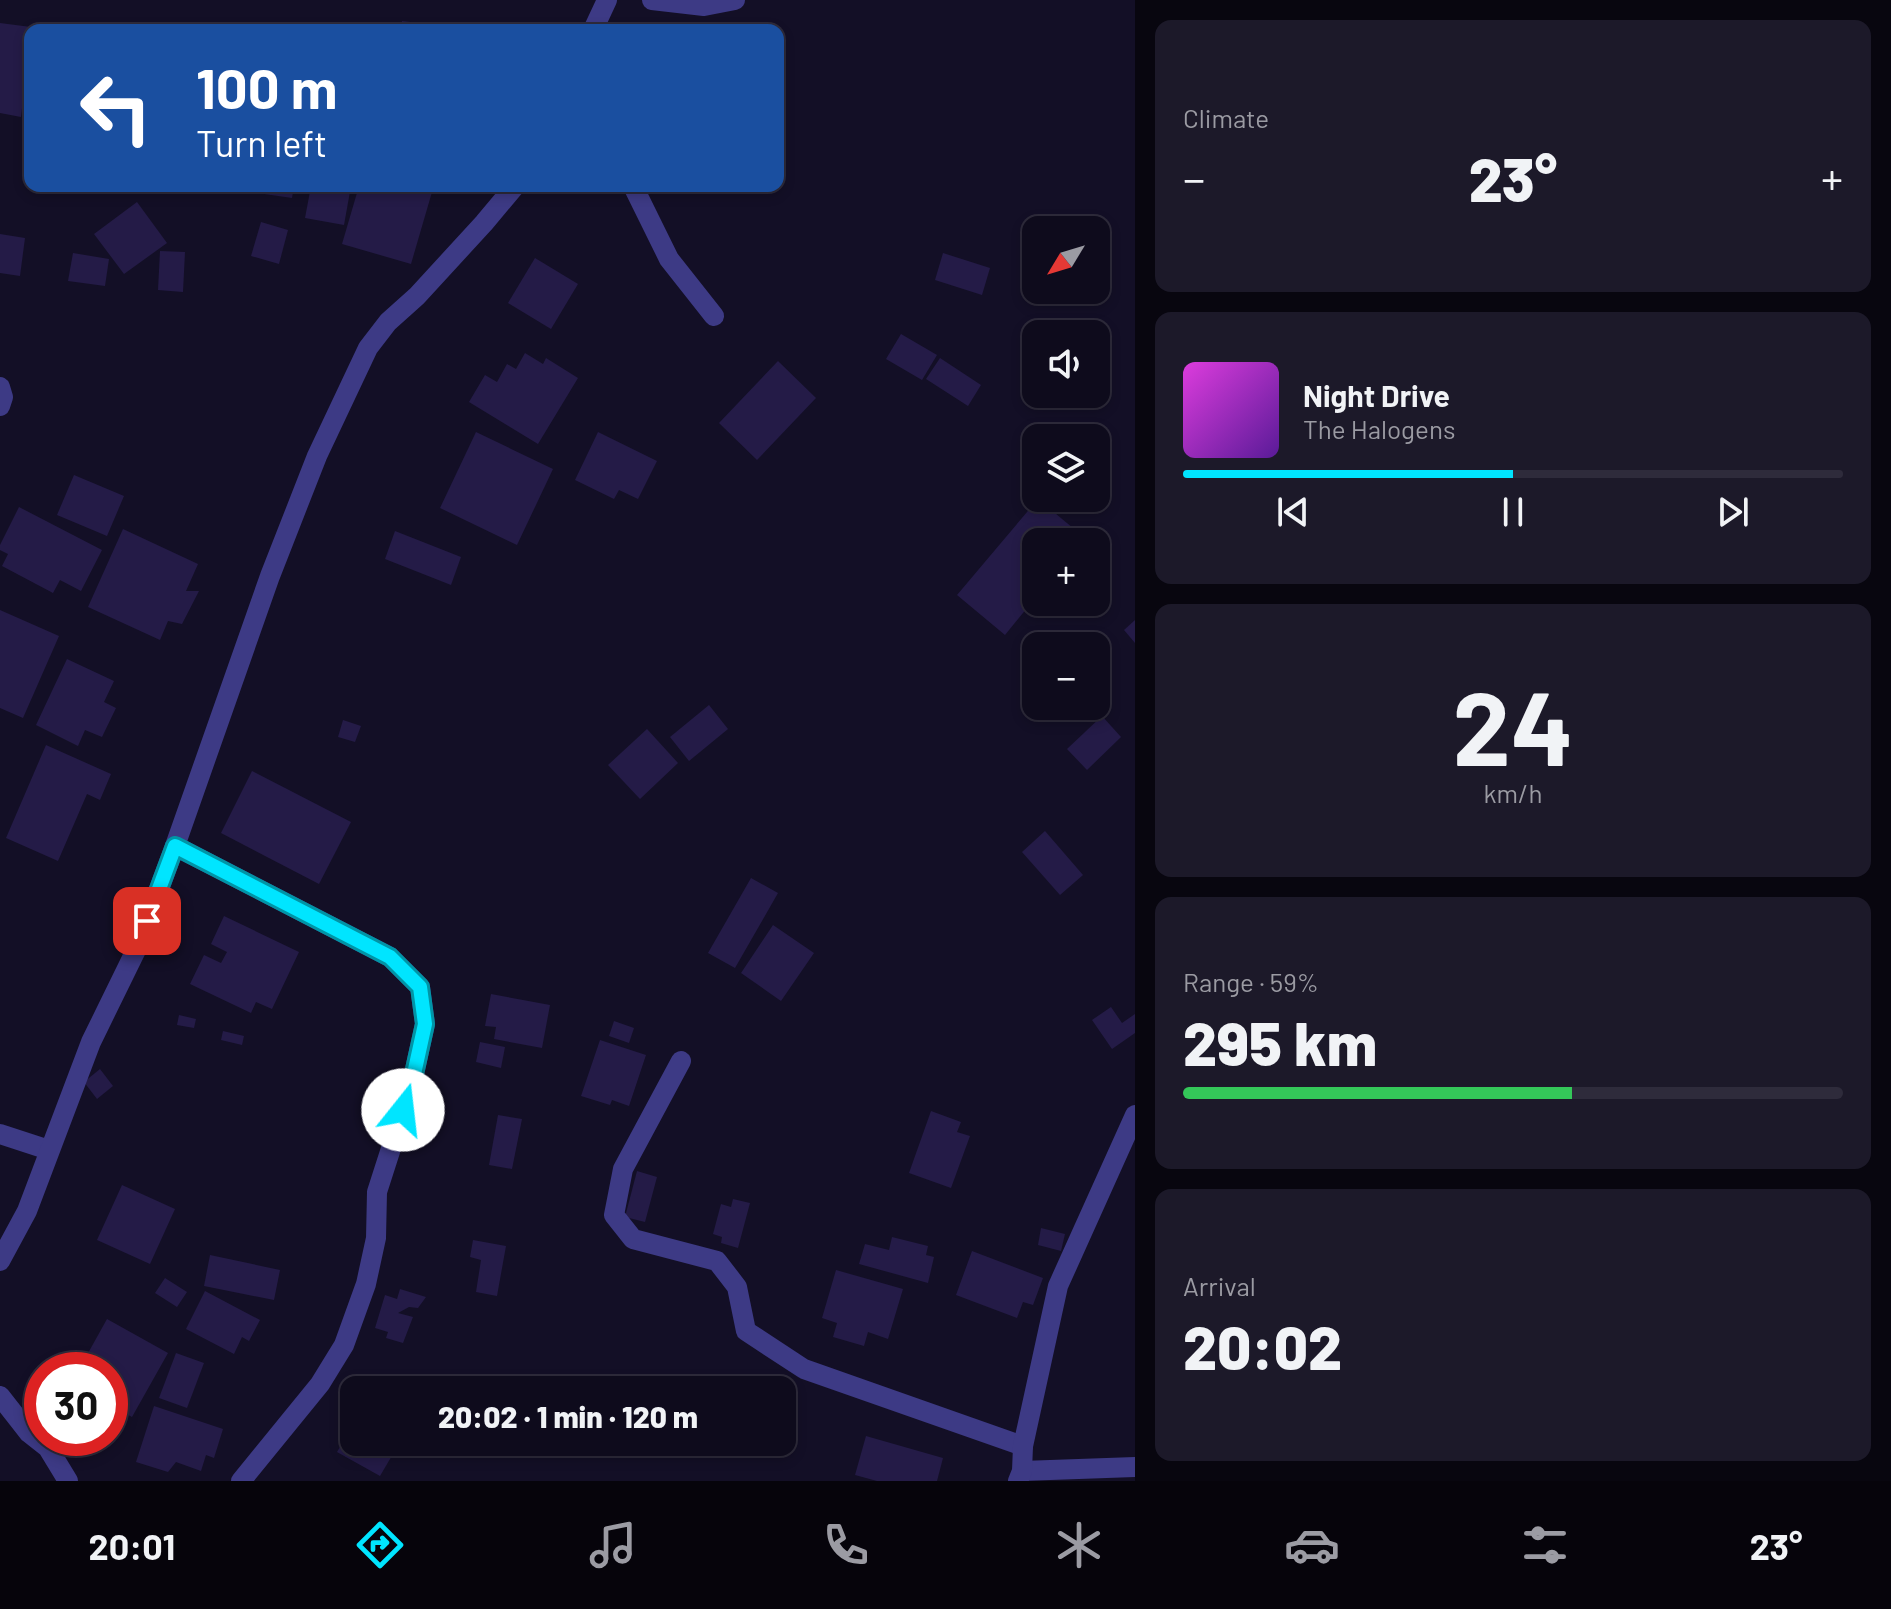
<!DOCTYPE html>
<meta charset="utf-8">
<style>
body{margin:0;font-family:Barlow,sans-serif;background:#1c1929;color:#f1f3f6;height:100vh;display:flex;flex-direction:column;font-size:30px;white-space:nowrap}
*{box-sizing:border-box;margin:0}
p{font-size:26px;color:#9b9ba3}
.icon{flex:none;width:44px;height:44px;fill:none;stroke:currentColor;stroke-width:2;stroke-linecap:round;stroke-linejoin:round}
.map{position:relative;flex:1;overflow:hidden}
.panel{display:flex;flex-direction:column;gap:20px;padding:20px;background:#08060f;width:756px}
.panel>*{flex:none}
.banner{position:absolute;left:24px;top:24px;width:760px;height:168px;border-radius:16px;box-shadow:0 4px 12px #0003,0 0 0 2px #2e2b3b;background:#1a4fa0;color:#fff;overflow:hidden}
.needle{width:52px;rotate:232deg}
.buttons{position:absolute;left:1022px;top:216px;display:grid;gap:16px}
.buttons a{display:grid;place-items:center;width:88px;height:88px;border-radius:16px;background:#0e0b1c;box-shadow:0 4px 12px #0003,0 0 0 2px #2e2b3b;font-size:40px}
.speed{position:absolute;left:24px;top:1352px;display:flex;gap:16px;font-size:40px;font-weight:700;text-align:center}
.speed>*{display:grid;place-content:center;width:104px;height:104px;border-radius:50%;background:#0e0b1c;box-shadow:0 4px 12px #0003,0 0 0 2px #2e2b3b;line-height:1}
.speed .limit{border:12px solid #d22;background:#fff;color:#111}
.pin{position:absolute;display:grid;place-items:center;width:68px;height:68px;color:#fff;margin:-34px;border-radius:16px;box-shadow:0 4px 12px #0006}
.me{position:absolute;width:88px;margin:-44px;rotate:16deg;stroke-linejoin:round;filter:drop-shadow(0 0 6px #0008)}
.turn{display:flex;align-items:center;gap:28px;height:168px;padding:0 40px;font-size:36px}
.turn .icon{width:104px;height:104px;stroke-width:2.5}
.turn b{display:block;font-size:56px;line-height:68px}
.big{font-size:60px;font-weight:800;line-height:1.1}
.panel .card{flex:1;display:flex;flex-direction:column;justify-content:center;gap:12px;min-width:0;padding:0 28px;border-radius:16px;background:#1c1929}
.panel .dial{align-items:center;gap:0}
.dial b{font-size:104px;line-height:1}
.song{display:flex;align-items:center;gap:24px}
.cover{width:96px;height:96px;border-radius:12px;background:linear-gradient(135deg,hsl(300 70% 55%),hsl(270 70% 35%))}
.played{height:8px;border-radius:4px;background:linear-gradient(90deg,#00e5ff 50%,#2e2b3b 50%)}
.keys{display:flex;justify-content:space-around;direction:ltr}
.heat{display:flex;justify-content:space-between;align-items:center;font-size:44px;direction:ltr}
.charge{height:12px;border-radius:6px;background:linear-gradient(90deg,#34c759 59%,#2e2b3b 0)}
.trip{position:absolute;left:340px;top:1376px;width:456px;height:80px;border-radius:16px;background:#0e0b1c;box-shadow:0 4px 12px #0003,0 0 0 2px #2e2b3b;font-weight:800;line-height:80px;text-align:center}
.tab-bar{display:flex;height:128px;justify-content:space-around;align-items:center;background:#06040b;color:#9b9ba3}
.tab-bar .icon{width:56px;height:56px}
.tab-bar .active{color:#00e5ff}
.tab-bar b{font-size:36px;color:#f1f3f6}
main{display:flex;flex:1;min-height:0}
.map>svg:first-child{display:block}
.building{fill:#241b47}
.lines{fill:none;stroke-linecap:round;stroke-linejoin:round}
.street{stroke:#3d3a85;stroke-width:20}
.route-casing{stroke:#0095a6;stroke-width:20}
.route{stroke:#00e5ff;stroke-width:14}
</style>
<main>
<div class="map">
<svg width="1135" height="1481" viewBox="0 0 1135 1481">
<rect width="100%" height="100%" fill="#130f26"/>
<!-- building -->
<g class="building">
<path d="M402,21L428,24L427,30H401Z"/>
<path d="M0,23L31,27L28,43L30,44V101L23,100L21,117L0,113Z"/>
<path d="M222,186H294L292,198L222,188Z"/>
<path d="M311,186H351L344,225L305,218Z"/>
<path d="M359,186H410L432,192L411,264L342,244Z"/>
<path d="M137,202L167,243L124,274L94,234Z"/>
<path d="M261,222L288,230L279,264L251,256Z"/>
<path d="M0,234L25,238L20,276L0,273Z"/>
<path d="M160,251L185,252L183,292L158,290Z"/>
<path d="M73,253L109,259L105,286L68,281Z"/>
<path d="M943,253L990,268L982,295L935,280Z"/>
<path d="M535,258L578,284L551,329L508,303Z"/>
<path d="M901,334L937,355L922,380L886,359Z"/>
<path d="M525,353L543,364L546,358L578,378L538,444L469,402L485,375L497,382L507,364L516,369Z"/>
<path d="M940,358L981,385L968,406L926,379Z"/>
<path d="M778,361L816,398L757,460L719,423Z"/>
<path d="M476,432L553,469L517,545L440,508Z"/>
<path d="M598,432L657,461L638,499L619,490L614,499L575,480Z"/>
<path d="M74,475L124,496L107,536L57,515Z"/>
<path d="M1038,499L1085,538L1081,542H1036V597L1005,635L957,595Z"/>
<path d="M19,507L102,550L81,591L60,580L53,593L2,566L8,554L0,550V545Z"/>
<path d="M123,529L198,564L186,591H199L182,624L168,621L160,640L88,607Z"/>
<path d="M395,531L461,557L451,585L385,559Z"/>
<path d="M0,610L59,636L23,718L0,708Z"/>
<path d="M1135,620V643L1124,630Z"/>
<path d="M67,659L114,681L104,702L116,708L102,737L85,730L78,746L36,725Z"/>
<path d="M709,705L728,729L689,761L670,737Z"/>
<path d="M1102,716L1121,737L1087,770L1067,749Z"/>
<path d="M343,720L361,726L355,742L338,737Z"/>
<path d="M647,729L678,763L640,799L608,765Z"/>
<path d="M46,745L111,774L100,800L87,794L58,861L6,838Z"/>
<path d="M252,771L351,822L319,884L221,833Z"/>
<path d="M1045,831L1083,875L1060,895L1022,852Z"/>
<path d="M751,878L778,893L735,968L708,953Z"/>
<path d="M224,916L299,952L272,1009L256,1002L251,1013L190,984L204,955L221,963L227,952L211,944Z"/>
<path d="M773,925L814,953L781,1001L741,973Z"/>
<path d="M491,994L550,1005L542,1048L494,1039L496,1027L485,1026Z"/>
<path d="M1111,1007L1122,1023L1135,1014V1033L1112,1049L1092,1020Z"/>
<path d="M179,1015L196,1019L194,1028L177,1025Z"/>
<path d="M614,1021L634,1028L629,1043L609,1036Z"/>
<path d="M223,1031L244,1036L242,1045L221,1040Z"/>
<path d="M600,1040L646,1055L629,1106L612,1100L610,1105L581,1096Z"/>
<path d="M480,1042L505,1047L501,1068L476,1062Z"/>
<path d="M100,1069L113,1086L97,1099L84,1082Z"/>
<path d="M931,1111L961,1122L957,1132L970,1136L951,1188L909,1173Z"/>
<path d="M498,1115L522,1119L512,1169L489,1165Z"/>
<path d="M637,1171L657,1177L645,1222L625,1217Z"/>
<path d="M122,1185L175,1209L150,1264L97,1240Z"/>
<path d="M733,1199L750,1203L738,1248L721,1243L722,1237L713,1234L721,1204L731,1207Z"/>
<path d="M1041,1228L1065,1234L1061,1251L1038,1245Z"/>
<path d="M892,1237L928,1246L926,1255L934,1257L928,1283L859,1264L865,1244L889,1250Z"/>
<path d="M473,1240L506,1246L497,1296L476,1292L481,1260L470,1257Z"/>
<path d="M972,1251L1043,1278L1033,1305L1023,1302L1017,1318L956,1295Z"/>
<path d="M210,1255L280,1270L274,1300L204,1286Z"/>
<path d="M836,1270L903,1289L888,1339L868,1332L864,1346L833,1337L837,1323L822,1318Z"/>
<path d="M165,1278L187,1292L177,1307L155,1293Z"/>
<path d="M400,1289L426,1297L418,1308L409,1307L398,1313L413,1317L403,1343L386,1338L388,1332L375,1328L385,1295L397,1299Z"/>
<path d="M205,1291L260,1320L249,1341L242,1337L234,1354L186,1329Z"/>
<path d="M107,1319L168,1353L132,1417L110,1405V1370H95L97,1367L87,1355Z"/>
<path d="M176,1353L204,1363L187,1408L159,1398Z"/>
<path d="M154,1406L223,1429L214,1458L206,1455L201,1471L176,1462L168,1472L136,1462Z"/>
<path d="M354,1423V1442H400L380,1476L337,1452Z"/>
<path d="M866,1436L943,1458L937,1481H877L855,1475Z"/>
</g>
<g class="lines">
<!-- street -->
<g class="street">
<path d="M652,0L704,6L735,0"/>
<path d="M593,30L607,0"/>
<path d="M633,186L669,259L714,316"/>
<path d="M0,387L3,397L0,406"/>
<path d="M175,846L390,957L420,987L425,1024L412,1083L377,1192L376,1238L366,1284L344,1345L320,1384L241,1481"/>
<path d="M681,1061L623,1169L614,1215L633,1239L717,1261L737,1287L746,1331L804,1369L1023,1446"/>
<path d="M0,1134L49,1150"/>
<path d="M0,1261L27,1211L91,1042L138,946L175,846L270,576L317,456L368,348L388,322L417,296L484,223L515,186"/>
<path d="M0,1396L29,1433L48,1448L68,1481"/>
<path d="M1022,1471L1135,1467"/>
<path d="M1018,1481L1022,1471L1023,1446L1058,1286L1135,1115"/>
</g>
</g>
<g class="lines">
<defs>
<path id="route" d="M147,921L175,846L390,957L420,987L425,1024L412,1083L403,1110"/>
</defs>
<!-- route casing -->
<use href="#route" class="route-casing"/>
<!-- route -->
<use href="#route" class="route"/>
</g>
</svg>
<div class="buttons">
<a><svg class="needle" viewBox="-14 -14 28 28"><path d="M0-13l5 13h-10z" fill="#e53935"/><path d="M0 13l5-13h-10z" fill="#9b9ba3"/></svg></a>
<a><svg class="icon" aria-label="sound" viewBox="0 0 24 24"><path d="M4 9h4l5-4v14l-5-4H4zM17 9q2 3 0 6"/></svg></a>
<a><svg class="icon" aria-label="layers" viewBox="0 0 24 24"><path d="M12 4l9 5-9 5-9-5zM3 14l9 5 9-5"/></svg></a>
<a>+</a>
<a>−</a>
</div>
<div class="speed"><div class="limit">30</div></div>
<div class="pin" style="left:147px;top:921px;background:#d93025"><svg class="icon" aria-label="arrive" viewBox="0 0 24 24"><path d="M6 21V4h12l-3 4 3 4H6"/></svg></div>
<svg class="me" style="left:403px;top:1110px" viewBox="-20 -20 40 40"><circle r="19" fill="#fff"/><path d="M0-13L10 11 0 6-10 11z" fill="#00e5ff"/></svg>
<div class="trip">20:02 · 1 min · 120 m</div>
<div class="banner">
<div class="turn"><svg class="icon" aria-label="left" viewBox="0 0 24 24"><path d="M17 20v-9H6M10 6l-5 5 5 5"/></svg><div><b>100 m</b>Turn left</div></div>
</div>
</div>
<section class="panel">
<div class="card"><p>Climate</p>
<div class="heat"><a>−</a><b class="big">23°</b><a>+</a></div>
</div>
<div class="card">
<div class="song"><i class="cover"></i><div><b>Night Drive</b><p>The Halogens</p></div></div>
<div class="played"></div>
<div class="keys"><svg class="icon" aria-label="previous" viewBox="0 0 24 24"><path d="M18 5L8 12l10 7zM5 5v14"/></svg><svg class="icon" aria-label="pause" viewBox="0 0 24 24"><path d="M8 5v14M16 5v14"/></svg><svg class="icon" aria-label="next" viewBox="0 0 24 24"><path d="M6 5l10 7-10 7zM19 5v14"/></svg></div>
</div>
<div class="card dial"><b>24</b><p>km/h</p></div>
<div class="card"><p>Range · 59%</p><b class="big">295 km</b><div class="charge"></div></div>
<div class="card"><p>Arrival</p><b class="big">20:02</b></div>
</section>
</main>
<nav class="tab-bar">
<b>20:01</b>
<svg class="icon active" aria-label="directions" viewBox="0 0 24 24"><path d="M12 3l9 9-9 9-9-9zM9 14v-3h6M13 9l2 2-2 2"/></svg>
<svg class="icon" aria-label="music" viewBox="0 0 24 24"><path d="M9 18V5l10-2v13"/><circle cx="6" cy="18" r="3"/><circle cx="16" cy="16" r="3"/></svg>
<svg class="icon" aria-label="phone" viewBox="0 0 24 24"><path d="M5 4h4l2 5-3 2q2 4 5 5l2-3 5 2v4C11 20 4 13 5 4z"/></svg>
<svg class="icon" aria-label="climate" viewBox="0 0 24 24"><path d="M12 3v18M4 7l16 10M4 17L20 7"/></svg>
<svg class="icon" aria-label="car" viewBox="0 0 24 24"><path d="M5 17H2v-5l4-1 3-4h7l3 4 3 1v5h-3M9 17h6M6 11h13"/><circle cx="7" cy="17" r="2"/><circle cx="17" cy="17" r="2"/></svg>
<svg class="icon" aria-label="filters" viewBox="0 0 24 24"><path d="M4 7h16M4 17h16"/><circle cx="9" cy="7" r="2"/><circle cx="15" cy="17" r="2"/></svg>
<b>23°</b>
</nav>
